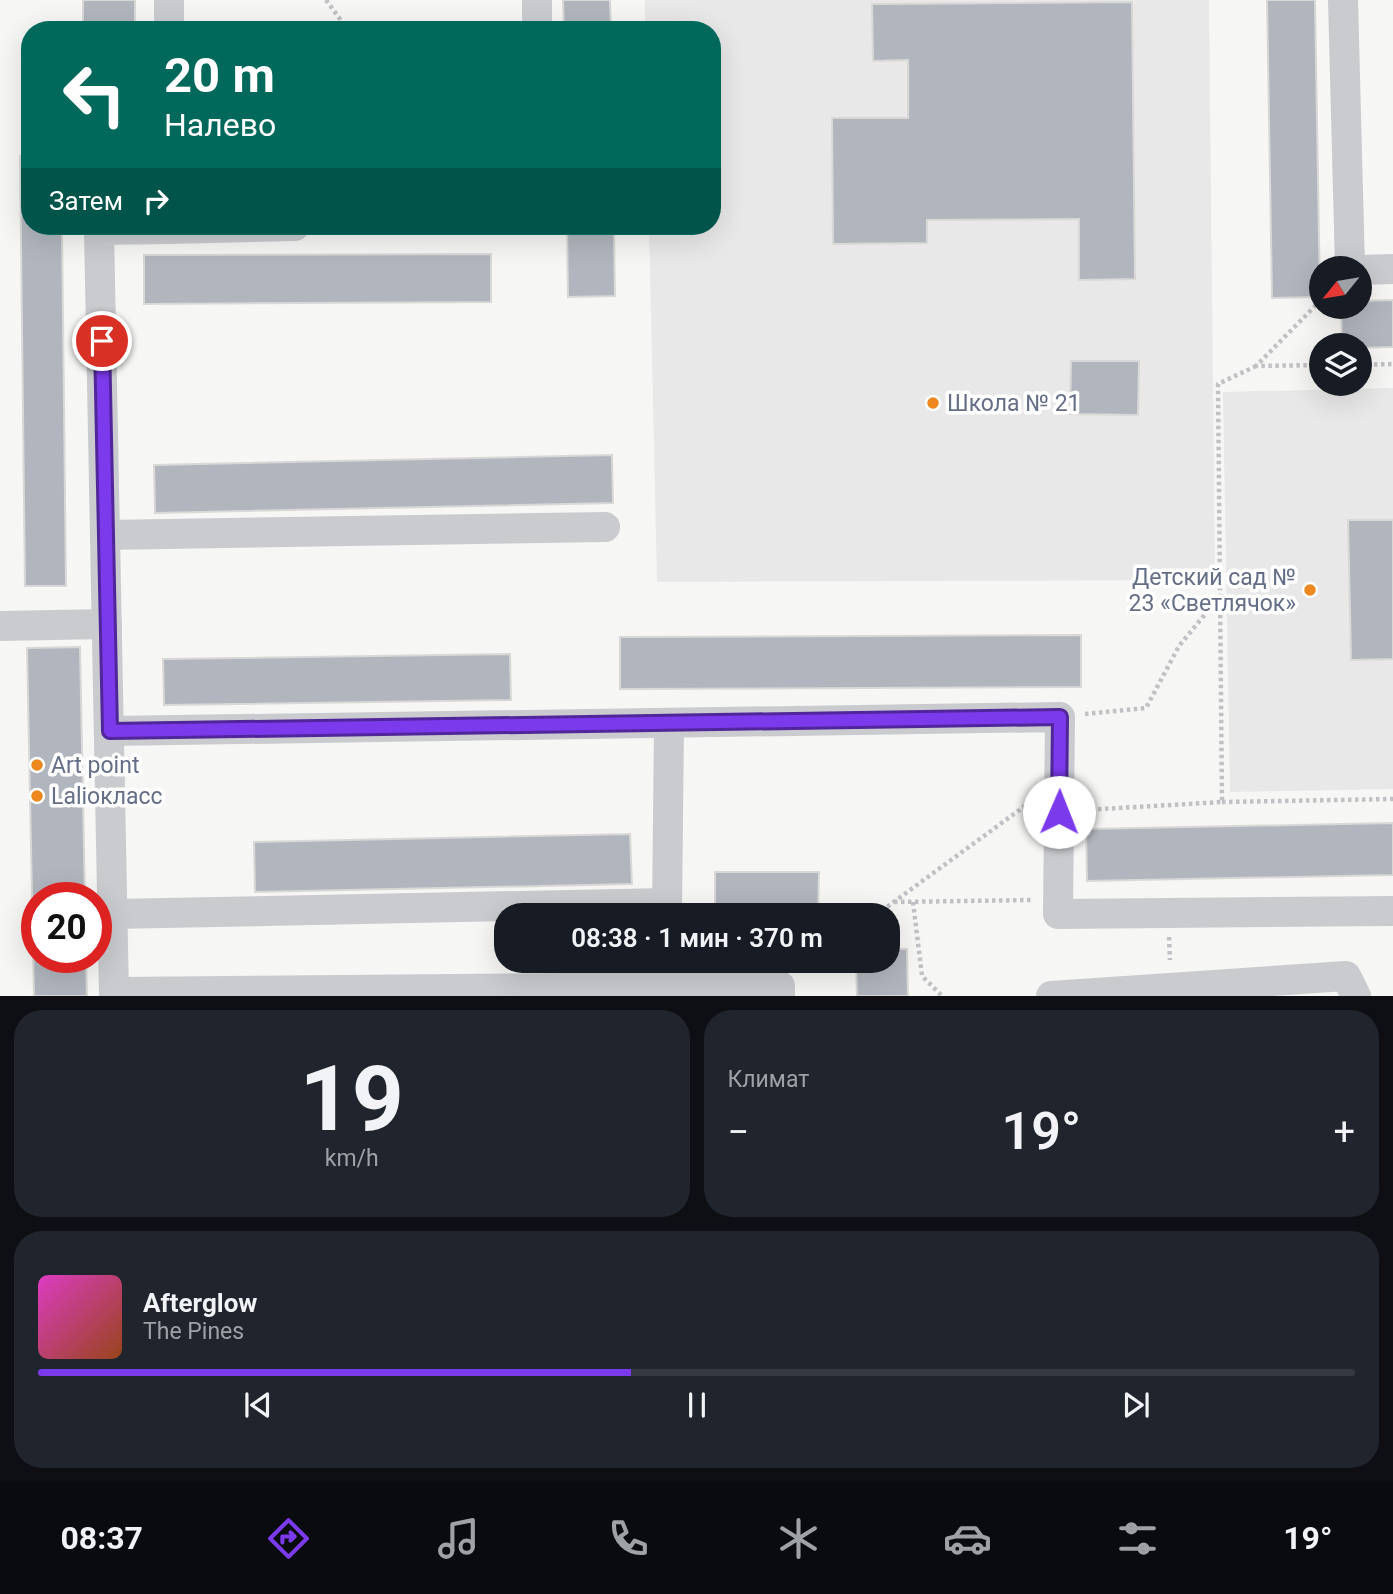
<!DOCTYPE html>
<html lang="ru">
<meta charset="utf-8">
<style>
body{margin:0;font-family:Roboto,sans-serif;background:#20242c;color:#f1f3f6;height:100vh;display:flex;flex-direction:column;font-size:26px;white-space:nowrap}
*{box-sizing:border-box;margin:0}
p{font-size:23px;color:#9ea1a6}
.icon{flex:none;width:38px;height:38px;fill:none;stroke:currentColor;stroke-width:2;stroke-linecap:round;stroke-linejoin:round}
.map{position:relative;height:996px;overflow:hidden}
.side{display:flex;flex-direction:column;gap:14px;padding:14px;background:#0d0f14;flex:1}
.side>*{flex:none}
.banner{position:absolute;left:21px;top:21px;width:700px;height:214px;border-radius:28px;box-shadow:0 7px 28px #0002;background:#00695c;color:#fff;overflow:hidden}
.needle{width:46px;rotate:240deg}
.tools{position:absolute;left:1309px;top:256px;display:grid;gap:14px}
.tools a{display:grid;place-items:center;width:63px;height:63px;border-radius:50%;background:#171b24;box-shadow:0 7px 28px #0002;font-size:35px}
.speed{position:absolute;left:21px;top:882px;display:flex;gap:14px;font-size:35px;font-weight:700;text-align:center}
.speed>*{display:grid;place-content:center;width:91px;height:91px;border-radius:50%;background:#171b24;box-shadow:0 7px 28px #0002;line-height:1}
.speed .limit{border:10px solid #d22;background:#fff;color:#111}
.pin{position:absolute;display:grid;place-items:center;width:60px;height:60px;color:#fff;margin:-30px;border:4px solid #fff;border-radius:50%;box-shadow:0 2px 7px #0007}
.me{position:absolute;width:77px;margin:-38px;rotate:1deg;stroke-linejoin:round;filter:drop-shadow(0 0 5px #0008)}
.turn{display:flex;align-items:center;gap:24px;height:147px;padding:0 28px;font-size:32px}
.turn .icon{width:91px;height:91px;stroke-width:2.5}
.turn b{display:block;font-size:49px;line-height:60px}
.then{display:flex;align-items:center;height:66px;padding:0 28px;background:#0003;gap:14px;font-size:26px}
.big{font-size:52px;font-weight:600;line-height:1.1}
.side .card{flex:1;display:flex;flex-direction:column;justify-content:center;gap:10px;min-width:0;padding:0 24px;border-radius:28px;background:#20242c}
.side .dial{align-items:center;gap:0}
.dial b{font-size:91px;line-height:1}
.song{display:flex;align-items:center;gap:21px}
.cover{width:84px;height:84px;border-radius:10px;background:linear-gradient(135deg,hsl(310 70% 55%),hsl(20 70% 35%))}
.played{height:7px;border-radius:4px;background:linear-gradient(90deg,#7c3aed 45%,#363941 45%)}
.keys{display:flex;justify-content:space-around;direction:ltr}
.heat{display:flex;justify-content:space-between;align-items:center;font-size:38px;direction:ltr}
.side .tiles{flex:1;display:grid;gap:14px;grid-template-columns:1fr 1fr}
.card:last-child{grid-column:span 2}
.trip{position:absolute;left:494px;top:903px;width:406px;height:70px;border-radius:28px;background:#171b24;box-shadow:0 7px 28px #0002;font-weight:600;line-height:70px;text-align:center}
.menu{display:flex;height:112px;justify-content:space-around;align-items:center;background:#090b0e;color:#9ea1a6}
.menu .icon{width:49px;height:49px}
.menu .active{color:#7c3aed}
.menu b{font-size:32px;color:#f1f3f6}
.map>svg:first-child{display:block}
.built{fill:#e7e8e7}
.building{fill:#b1b6be;stroke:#d8d9d6;stroke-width:2}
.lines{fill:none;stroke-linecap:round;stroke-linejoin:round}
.path{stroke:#c0c1c4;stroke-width:4.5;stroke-dasharray:3.5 3.5;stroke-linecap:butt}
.minor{stroke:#c9cbcf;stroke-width:30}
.route-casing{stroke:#51269a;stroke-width:18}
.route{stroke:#7c3aed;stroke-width:12}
.poi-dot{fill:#ed871e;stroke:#fff;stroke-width:2.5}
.labels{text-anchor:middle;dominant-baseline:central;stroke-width:7;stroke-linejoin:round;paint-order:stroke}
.poi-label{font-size:23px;fill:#646e87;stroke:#fff;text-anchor:start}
</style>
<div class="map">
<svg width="1393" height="996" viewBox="0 0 1393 996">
<rect width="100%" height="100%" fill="#f6f7f4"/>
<!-- built -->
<g class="built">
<path d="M645,0H1209L1215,580L657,582L649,226H712V30H645Z"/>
<path d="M1393,388V789L1230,792L1223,392Z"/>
</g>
<!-- building -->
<g class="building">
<rect x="83" y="0" width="52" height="30"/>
<path d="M563,0H610L611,30H564Z"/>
<path d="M1267,0H1315L1320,297L1272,298Z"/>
<path d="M1132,2L1135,279L1079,280V219L927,220V243L833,244L832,118H908V60L873,61L872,4Z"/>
<path d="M20,156H30V226H62L66,586H25Z"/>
<path d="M567,226H614L615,296L568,297Z"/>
<path d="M491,254V302L144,304V255Z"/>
<path d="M1393,300V347L1360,348V345H1342L1341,306H1360V301Z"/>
<path d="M1071,361H1139L1138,415L1070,414Z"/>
<path d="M612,455L613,503L155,513L154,465Z"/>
<path d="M1348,520H1393V659L1351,660Z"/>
<path d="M1081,635V687L620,689V637Z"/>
<path d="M80,647L85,898H37V957H86L87,996H34L27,648Z"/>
<path d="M510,654L511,700L164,705L163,659Z"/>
<path d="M1393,823V875L1087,881L1086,829Z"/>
<path d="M630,834L632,884L255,892L254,842Z"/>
<path d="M715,872H819L818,915H715Z"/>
<path d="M887,949H907L908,996H857L856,961H887Z"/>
</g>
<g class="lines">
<!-- path -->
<g class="path">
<path d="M326,0L348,30"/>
<path d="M1321,300L1256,366L1321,365"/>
<path d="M1360,365L1393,364"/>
<path d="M1085,714L1146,708L1179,646L1220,596"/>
<path d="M1222,802L1393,799"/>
<path d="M1084,810L1222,802L1218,384L1256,366"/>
<path d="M894,902L1032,900"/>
<path d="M913,902L922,976L942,996"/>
<path d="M876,915L1033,800"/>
<path d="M1169,937L1170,960"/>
<path d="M800,971L814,961"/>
</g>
<!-- minor -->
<g class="minor">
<path d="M169,0V30"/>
<path d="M537,0V30"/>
<path d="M1343,0L1350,268"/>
<path d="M169,229L295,226"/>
<path d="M1360,270L1393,269"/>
<path d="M105,535L605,527"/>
<path d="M0,626L107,624"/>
<path d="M110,731L1060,717L1058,914L1393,911"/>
<path d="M113,914L667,903"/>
<path d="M667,915L669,723"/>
<path d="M667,987V961"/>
<path d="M114,992L780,986V996"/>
<path d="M114,996L99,230L169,229V226"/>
<path d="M1051,996L1346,976L1356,996"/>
</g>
</g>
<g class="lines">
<defs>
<path id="route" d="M102,341L110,731L1060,717L1059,812"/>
</defs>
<!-- route casing -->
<use href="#route" class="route-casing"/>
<!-- route -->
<use href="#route" class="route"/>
</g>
<!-- markers -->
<g class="poi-dot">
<circle cx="933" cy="403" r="7"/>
<circle cx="1310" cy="590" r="7"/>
<circle cx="37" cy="765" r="7"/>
<circle cx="37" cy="796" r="7"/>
</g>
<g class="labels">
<!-- poi labels -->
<g class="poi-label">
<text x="947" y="403">Школа № 21</text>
<text x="1296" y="577" text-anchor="end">Детский сад №<tspan x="1296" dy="26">23 «Светлячок»</tspan></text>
<text x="51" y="765">Art point</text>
<text x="51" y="796">Lalioкласс</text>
</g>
</g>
</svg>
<div class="tools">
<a><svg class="needle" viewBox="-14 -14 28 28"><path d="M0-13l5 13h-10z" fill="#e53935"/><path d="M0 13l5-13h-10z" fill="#9ea1a6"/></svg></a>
<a><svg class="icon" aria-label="layers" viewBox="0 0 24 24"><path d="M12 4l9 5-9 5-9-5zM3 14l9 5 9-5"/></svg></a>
</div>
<div class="speed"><div class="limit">20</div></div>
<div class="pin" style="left:102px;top:341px;background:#d93025"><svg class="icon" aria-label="arrive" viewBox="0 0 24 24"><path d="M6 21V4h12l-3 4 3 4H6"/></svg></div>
<svg class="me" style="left:1059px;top:812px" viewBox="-20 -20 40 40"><circle r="19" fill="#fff"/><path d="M0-13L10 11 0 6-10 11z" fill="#7c3aed"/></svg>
<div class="trip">08:38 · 1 мин · 370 m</div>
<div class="banner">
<div class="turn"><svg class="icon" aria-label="left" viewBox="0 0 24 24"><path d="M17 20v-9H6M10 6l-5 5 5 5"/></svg><div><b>20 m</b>Налево</div></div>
<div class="then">Затем<svg class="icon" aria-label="right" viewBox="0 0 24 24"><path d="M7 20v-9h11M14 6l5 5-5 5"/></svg></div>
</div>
</div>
<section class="side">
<div class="tiles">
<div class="card dial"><b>19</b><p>km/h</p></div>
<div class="card"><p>Климат</p>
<div class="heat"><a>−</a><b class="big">19°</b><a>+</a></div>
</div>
<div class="card">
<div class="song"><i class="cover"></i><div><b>Afterglow</b><p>The Pines</p></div></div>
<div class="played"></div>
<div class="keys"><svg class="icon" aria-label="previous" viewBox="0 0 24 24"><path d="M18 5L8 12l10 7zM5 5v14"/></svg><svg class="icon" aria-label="pause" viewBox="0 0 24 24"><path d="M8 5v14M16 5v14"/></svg><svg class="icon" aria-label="next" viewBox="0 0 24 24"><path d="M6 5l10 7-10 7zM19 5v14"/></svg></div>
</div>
</div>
</section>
<nav class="menu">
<b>08:37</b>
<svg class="icon active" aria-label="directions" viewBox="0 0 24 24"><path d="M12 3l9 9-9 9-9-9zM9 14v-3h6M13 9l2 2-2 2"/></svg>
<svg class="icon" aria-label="music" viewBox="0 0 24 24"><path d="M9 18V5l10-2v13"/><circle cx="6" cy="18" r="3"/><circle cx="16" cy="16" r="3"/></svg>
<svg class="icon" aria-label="phone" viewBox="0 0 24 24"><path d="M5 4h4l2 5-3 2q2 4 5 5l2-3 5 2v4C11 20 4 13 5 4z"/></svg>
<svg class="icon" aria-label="climate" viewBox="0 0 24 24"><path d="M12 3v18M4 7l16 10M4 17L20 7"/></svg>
<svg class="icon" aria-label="car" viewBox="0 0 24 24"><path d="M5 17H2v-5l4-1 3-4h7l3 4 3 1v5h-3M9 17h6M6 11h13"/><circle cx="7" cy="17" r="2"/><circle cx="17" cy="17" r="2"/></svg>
<svg class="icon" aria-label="filters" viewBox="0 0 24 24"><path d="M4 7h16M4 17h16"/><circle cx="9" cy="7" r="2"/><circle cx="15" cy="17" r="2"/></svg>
<b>19°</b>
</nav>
